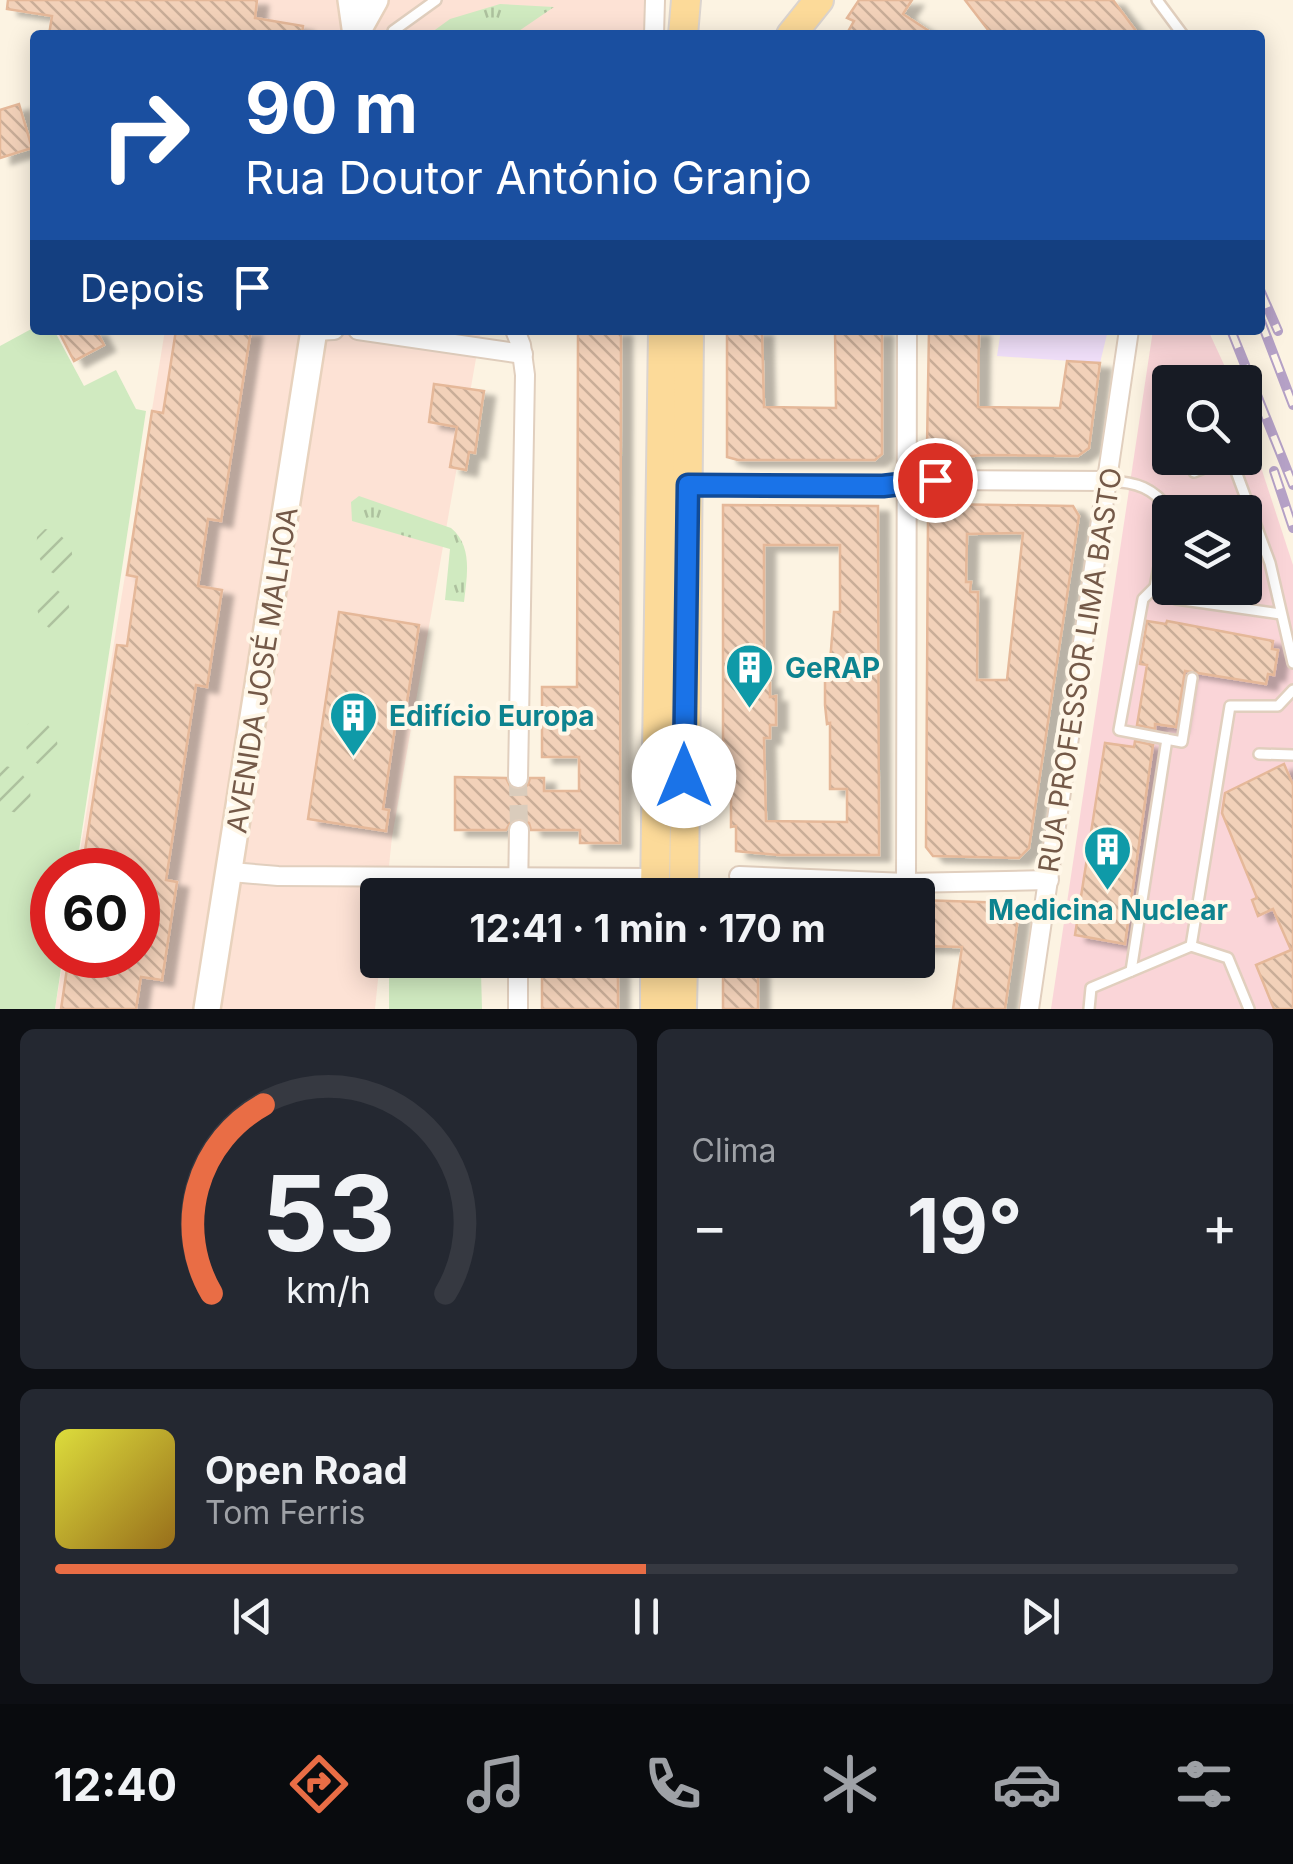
<!DOCTYPE html>
<html lang="pt">
<meta charset="utf-8">
<style>
body{margin:0;font-family:Inter,sans-serif;background:#242831;color:#f1f3f6;height:100vh;display:flex;flex-direction:column;font-size:38px;white-space:nowrap}
*{box-sizing:border-box;margin:0}
p{font-size:32px;color:#9ea1a6}
.icon{flex:none;width:55px;height:55px;fill:none;stroke:currentColor;stroke-width:2;stroke-linecap:round;stroke-linejoin:round}
.map{position:relative;height:1009px;overflow:hidden}
.panel{display:flex;flex-direction:column;gap:20px;padding:20px;background:#0d0f14;flex:1}
.panel>*{flex:none}
.hud{position:absolute;left:30px;top:30px;width:1235px;height:305px;border-radius:10px;box-shadow:0 5px 25px #0003;background:#1a4fa0;color:#fff;overflow:hidden}
.tools{position:absolute;left:1152px;top:365px;display:grid;gap:20px}
.tools a{display:grid;place-items:center;width:110px;height:110px;border-radius:10px;background:#171b24;box-shadow:0 5px 25px #0003;font-size:50px}
.speed{position:absolute;left:30px;top:848px;display:flex;gap:20px;font-size:50px;font-weight:700;text-align:center}
.speed>*{display:grid;place-content:center;width:130px;height:130px;border-radius:50%;background:#171b24;box-shadow:0 5px 25px #0003;line-height:1}
.speed .limit{border:15px solid #d22;background:#fff;color:#111}
.pin{position:absolute;display:grid;place-items:center;width:85px;height:85px;color:#fff;margin:-42px;border:5px solid #fff;border-radius:50%;box-shadow:0 2px 10px #0007}
.me{position:absolute;width:110px;margin:-55px;rotate:0deg;stroke-linejoin:round;filter:drop-shadow(0 0 8px #0008)}
.turn{display:flex;align-items:center;gap:35px;height:210px;padding:0 50px;font-size:45px}
.turn .icon{width:130px;height:130px;stroke-width:2.5}
.turn b{display:block;font-size:70px;line-height:85px}
.then{display:flex;align-items:center;height:95px;padding:0 50px;background:#0003;gap:20px;font-size:38px}
.big{font-size:75px;font-weight:700;line-height:1.1}
.panel .tile{flex:1;display:flex;flex-direction:column;justify-content:center;gap:15px;min-width:0;padding:0 35px;border-radius:15px;background:#242831}
.panel .dial{align-items:center;gap:0}
.dial svg{height:260px;overflow:visible;fill:none;stroke:#363941;stroke-width:7;stroke-linecap:round;text-anchor:middle}
.dial text{fill:#f1f3f6;stroke:none}
.song{display:flex;align-items:center;gap:30px}
.cover{width:120px;height:120px;border-radius:15px;background:linear-gradient(135deg,hsl(60 70% 55%),hsl(40 70% 35%))}
.played{height:10px;border-radius:5px;background:linear-gradient(90deg,#e96d45 50%,#363941 50%)}
.keys{display:flex;justify-content:space-around;direction:ltr}
.heat{display:flex;justify-content:space-between;align-items:center;font-size:55px;direction:ltr}
.panel .tiles{flex:1;display:grid;gap:20px;grid-template-columns:1fr 1fr}
.tile:last-child{grid-column:span 2}
.trip{position:absolute;left:360px;top:878px;width:575px;height:100px;border-radius:10px;background:#171b24;box-shadow:0 5px 25px #0003;font-weight:700;line-height:100px;text-align:center}
.menu{display:flex;height:160px;justify-content:space-around;align-items:center;background:#090b0e;color:#9ea1a6}
.menu .icon{width:70px;height:70px}
.menu .active{color:#e96d45}
.menu b{font-size:45px;color:#f1f3f6}
.map>svg:first-child{display:block}
.commercial{fill:#fde2d5}
.education{fill:#f0dff9}
.medical{fill:#fad5d8;fill-rule:evenodd}
.grass{fill:url(#grass-tufts)}
.park{fill:#d0eac0}
.garden{fill:url(#garden-furrows)}
.building{fill:url(#building-back-hatch);stroke:#e5b899;stroke-width:2.5;fill-rule:evenodd;filter:url(#shadow)}
.lines{fill:none;stroke-linecap:round;stroke-linejoin:round}
.street-tunnel{stroke:#daccbc;stroke-width:18;stroke-dasharray:18 9;stroke-linecap:butt}
.lane-casing{stroke:#e1cfbe;stroke-width:14}
.street-casing{stroke:#e1cfbe;stroke-width:22}
.secondary-casing{stroke:#e8d2bd;stroke-width:30}
.primary-casing{stroke:#dbd4cf;stroke-width:32}
.lane{stroke:#fff;stroke-width:9}
.street{stroke:#fff;stroke-width:18}
.secondary{stroke:#fff;stroke-width:25}
.primary{stroke:#fcda99;stroke-width:28}
.rail-casing{stroke:#b5a1c6;stroke-width:10}
.rail{stroke:#fff7e8;stroke-width:6;stroke-dasharray:19;stroke-linecap:butt}
.route-casing{stroke:#114b97;stroke-width:25}
.route{stroke:#1a73e8;stroke-width:18}
.labels{text-anchor:middle;dominant-baseline:central;stroke-width:8;stroke-linejoin:round;paint-order:stroke}
.culture-label{font-size:28px;font-weight:bold;fill:#0d838f;stroke:#fff7e8;text-anchor:start}
.street-label{font-size:28px;fill:#745948;stroke:#fff7e8}
</style>
<div class="map">
<svg width="1293" height="1009" viewBox="0 0 1293 1009">
<defs>
<pattern id="grass-tufts" width="24" height="20" patternUnits="userSpaceOnUse" patternTransform="scale(2.5)"><rect width="24" height="20" fill="#d0eac0"/><path d="M3 7l-1-3M5 7V3M7 7l1-3M15 17l-1-3M17 17v-4M19 17l1-3" fill="none" stroke="#adc19e"/></pattern>
<pattern id="garden-furrows" width="10" height="10" patternUnits="userSpaceOnUse" patternTransform="scale(2.5)"><rect width="10" height="10" fill="#d0eac0"/><path d="M-1 1l2-2M0 10L10 0M9 11l2-2" fill="none" stroke="#adc19e"/></pattern>
<pattern id="building-back-hatch" width="6" height="6" patternUnits="userSpaceOnUse" patternTransform="scale(2.5)"><rect width="6" height="6" fill="#f2d1b9"/><path d="M-1 5l2 2M0 0l6 6M5-1l2 2" fill="none" stroke="#c9ad98"/></pattern>
<filter id="shadow"><feDropShadow dx="11" dy="6" stdDeviation="2.5" flood-color="#0004"/></filter>
</defs>
<rect width="100%" height="100%" fill="#fcf3e2"/>
<!-- commercial -->
<g class="commercial">
<path d="M216,0H648L647,35H212Z"/>
<path d="M165,330H481L392,837L386,895H378L380,960L375,1009H55L64,955H138V870H77Z"/>
</g>
<!-- education -->
<path class="education" d="M1001,330H1108L1100,363L997,356Z"/>
<!-- medical -->
<path class="medical" d="M1153,330H1208L1232,382H1170V458H1245V451L1255,449L1293,565V1009H1051ZM1170,512H1245V588H1170Z"/>
<!-- grass -->
<g class="grass">
<path d="M500,4L554,7L513,35H428L450,19Z"/>
<path d="M359,496L451,528C473,546 467,576 464,602L445,600L450,549L352,521L351,502Z"/>
</g>
<!-- park -->
<g class="park">
<path d="M35,327V330H54L84,386L116,370L136,409L146,411L76,870H52V955H63L55,1009H0V346Z"/>
<path d="M481,973L482,1009H389V975Z"/>
</g>
<!-- garden -->
<g class="garden">
<path d="M45,529C66,532 82,556 66,575C44,577 35,556 37,537Z"/>
<path d="M49,585C66,593 74,608 69,627L62,633C41,629 34,612 37,592L42,586Z"/>
<path d="M40,719C56,729 61,744 56,762L47,768C27,763 21,742 28,724Z"/>
<path d="M4,766C25,768 33,787 30,807L22,815L10,811L0,802V767Z"/>
</g>
<!-- building -->
<g class="building">
<path d="M8,0H257L255,18L303,26L302,35H49L52,16L7,9Z"/>
<path d="M859,0H912L903,14L935,35H846L854,21L847,18Z"/>
<path d="M965,0H1113L1139,35H992Z"/>
<path d="M19,104L32,148L0,158V110Z"/>
<path d="M58,330H96L104,345L74,361Z"/>
<path d="M176,330H251L221,521L208,519L198,586L222,590L207,687L196,685L166,880L177,882L162,980L141,977L136,1009H61L69,955H138V870H82L117,645L127,646L137,577L127,575L152,411L163,413Z"/>
<path d="M578,330H621L620,843H580V830H531L529,823L520,818L512,820L506,830H455V777L506,778L511,788L519,790L528,785L530,778H544V791H579V757H542V687H577Z"/>
<path d="M727,330H762L764,407L836,408L835,330H882V454L875,460H738L727,457Z"/>
<path d="M929,330H979L978,407L1060,408L1067,361L1100,363L1089,448L1078,456L984,455L939,459L927,446Z"/>
<path d="M434,384L484,391L475,453L469,452L466,470L450,467L457,427L429,422Z"/>
<path d="M937,504L1073,506L1079,516L1029,848L1019,858L933,856L926,847L928,514ZM1023,533L1007,680H977L978,592H970L971,582H966L967,534Z"/>
<path d="M723,505L878,506L879,855H778L736,851V826L731,827V794H723ZM764,545H840V612H834L830,662H825V705L827,724L830,723V789H847V822L766,821L764,738H770V725H776V696L770,697V683L764,684Z"/>
<path d="M339,612L419,625L406,708L398,707L383,809L389,810L386,831L308,819Z"/>
<path d="M1147,621L1166,624L1167,621L1273,641L1272,649L1278,650L1274,675L1268,674L1266,684L1185,671L1176,727L1155,724V729L1137,725L1147,665L1140,664Z"/>
<path d="M1135,741L1153,745L1125,944L1075,935L1105,743L1134,747Z"/>
<path d="M1284,764L1293,785V1009H1274L1256,965L1291,950L1273,909L1258,916L1252,900L1257,898L1222,813L1225,793Z"/>
<path d="M918,900L1012,903L1019,911L1005,1009H953L962,947L918,946Z"/>
<path d="M556,960H618V1009H542V976L556,977Z"/>
<rect x="723" y="960" width="35" height="49"/>
</g>
<g class="lines">
<!-- street-tunnel -->
<path class="street-tunnel" d="M518,778L519,830"/>
<defs>
<g id="lane">
<path d="M1157,0L1183,35"/>
<path d="M393,31L436,0"/>
<path d="M1231,458L1270,563L1293,663"/>
<path d="M1194,472L1230,458"/>
<path d="M1109,481C1137,482 1153,488 1170,510L1155,587L1143,599L1119,730L1182,742L1192,678"/>
<path d="M1155,587L1176,599L1281,614"/>
<path d="M1259,754L1293,755"/>
<path d="M1191,946L1230,706H1278L1293,690"/>
<path d="M1131,971L1167,739"/>
<path d="M1089,1009L1091,988L1191,946L1228,958L1249,1009"/>
</g>
<g id="street">
<path d="M654,35L655,0"/>
<path d="M358,330L523,354"/>
<path d="M515,330L521,345L525,375L518,778"/>
<path d="M314,331L334,330"/>
<path d="M688,485L883,486L935,480L1109,481"/>
<path d="M231,872L278,876L655,878"/>
<path d="M739,876L906,883L1049,880"/>
<path d="M906,883L907,330"/>
<path d="M518,895L519,830"/>
<path d="M518,1009V960"/>
<path d="M1029,1009L1129,330"/>
</g>
<g id="secondary">
<path d="M351,0L356,35"/>
<path d="M356,34L375,0"/>
<path d="M207,1009L314,330"/>
</g>
<g id="primary">
<path d="M683,35L686,0"/>
<path d="M791,35L819,0"/>
<path d="M655,895L663,330"/>
<path d="M684,895L689,330"/>
<path d="M655,960V1009"/>
<path d="M682,1009L683,960"/>
</g>
</defs>
<!-- lane casing -->
<use href="#lane" class="lane-casing"/>
<!-- street casing -->
<use href="#street" class="street-casing"/>
<!-- secondary casing -->
<use href="#secondary" class="secondary-casing"/>
<!-- primary casing -->
<use href="#primary" class="primary-casing"/>
<!-- lane -->
<use href="#lane" class="lane"/>
<!-- street -->
<use href="#street" class="street"/>
<!-- secondary -->
<use href="#secondary" class="secondary"/>
<!-- primary -->
<use href="#primary" class="primary"/>
<defs>
<g id="rail">
<path d="M1260,290L1278,331"/>
<path d="M1260,319L1293,405"/>
<path d="M1231,330L1293,485"/>
<path d="M1274,471L1293,528"/>
</g>
</defs>
<!-- rail casing -->
<use href="#rail" class="rail-casing"/>
<!-- rail -->
<use href="#rail" class="rail"/>
</g>
<g class="lines">
<defs>
<path id="route" d="M684,776L688,485L883,486L935,480"/>
</defs>
<!-- route casing -->
<use href="#route" class="route-casing"/>
<!-- route -->
<use href="#route" class="route"/>
</g>
<!-- icons -->
<defs>
<symbol id="building-pin" viewBox="-11 -11 22 30"><path d="M0 17L-7.5 6A9.5 9.5 0 1 1 7.5 6Z" fill="#0f9aa8" stroke="#fff7e8"/><path d="M-4-6H4V6H1V3H-1V6H-4ZM-2.5-4.3h1.7v1.8h-1.7ZM.8-4.3h1.7v1.8H.8ZM-2.5-1h1.7V.8h-1.7ZM.8-1h1.7V.8H.8Z" fill="#fff"/></symbol>
</defs>
<g fill-rule="evenodd">
<use href="#building-pin" x="722" y="640" width="55" height="75"/>
<use href="#building-pin" x="326" y="688" width="55" height="75"/>
<use href="#building-pin" x="1080" y="822" width="55" height="75"/>
</g>
<g class="labels">
<!-- culture labels -->
<g class="culture-label">
<text x="785" y="668">GeRAP</text>
<text x="389" y="716">Edifício Europa</text>
<text x="1108" y="910" text-anchor="middle">Medicina Nuclear</text>
</g>
<!-- street labels -->
<g class="street-label">
<text transform="translate(262 670) rotate(-81)">AVENIDA JOSÉ MALHOA</text>
<text transform="translate(1080 670) rotate(-81)">RUA PROFESSOR LIMA BASTO</text>
</g>
</g>
</svg>
<div class="tools">
<a><svg class="icon" aria-label="search" viewBox="0 0 24 24"><circle cx="10" cy="10" r="6"/><path d="M15 15l6 6"/></svg></a>
<a><svg class="icon" aria-label="layers" viewBox="0 0 24 24"><path d="M12 4l9 5-9 5-9-5zM3 14l9 5 9-5"/></svg></a>
</div>
<div class="speed"><div class="limit">60</div></div>
<div class="pin" style="left:935px;top:480px;background:#d93025"><svg class="icon" aria-label="arrive" viewBox="0 0 24 24"><path d="M6 21V4h12l-3 4 3 4H6"/></svg></div>
<svg class="me" style="left:684px;top:776px" viewBox="-20 -20 40 40"><circle r="19" fill="#fff"/><path d="M0-13L10 11 0 6-10 11z" fill="#1a73e8"/></svg>
<div class="trip">12:41 · 1 min · 170 m</div>
<div class="hud">
<div class="turn"><svg class="icon" aria-label="right" viewBox="0 0 24 24"><path d="M7 20v-9h11M14 6l5 5-5 5"/></svg><div><b>90 m</b>Rua Doutor António Granjo</div></div>
<div class="then">Depois<svg class="icon" aria-label="arrive" viewBox="0 0 24 24"><path d="M6 21V4h12l-3 4 3 4H6"/></svg></div>
</div>
</div>
<section class="panel">
<div class="tiles">
<div class="tile dial"><svg viewBox="0 0 100 80">
<path d="M14 69A42 42 0 1 1 86 69"/>
<path d="M14 69A42 42 0 0 1 30 11" stroke="#e96d45"/>
<text x="50" y="56" font-size="32" font-weight="700">53</text>
<text x="50" y="72" font-size="11">km/h</text>
</svg></div>
<div class="tile"><p>Clima</p>
<div class="heat"><a>−</a><b class="big">19°</b><a>+</a></div>
</div>
<div class="tile">
<div class="song"><i class="cover"></i><div><b>Open Road</b><p>Tom Ferris</p></div></div>
<div class="played"></div>
<div class="keys"><svg class="icon" aria-label="previous" viewBox="0 0 24 24"><path d="M18 5L8 12l10 7zM5 5v14"/></svg><svg class="icon" aria-label="pause" viewBox="0 0 24 24"><path d="M8 5v14M16 5v14"/></svg><svg class="icon" aria-label="next" viewBox="0 0 24 24"><path d="M6 5l10 7-10 7zM19 5v14"/></svg></div>
</div>
</div>
</section>
<nav class="menu">
<b>12:40</b>
<svg class="icon active" aria-label="directions" viewBox="0 0 24 24"><path d="M12 3l9 9-9 9-9-9zM9 14v-3h6M13 9l2 2-2 2"/></svg>
<svg class="icon" aria-label="music" viewBox="0 0 24 24"><path d="M9 18V5l10-2v13"/><circle cx="6" cy="18" r="3"/><circle cx="16" cy="16" r="3"/></svg>
<svg class="icon" aria-label="phone" viewBox="0 0 24 24"><path d="M5 4h4l2 5-3 2q2 4 5 5l2-3 5 2v4C11 20 4 13 5 4z"/></svg>
<svg class="icon" aria-label="climate" viewBox="0 0 24 24"><path d="M12 3v18M4 7l16 10M4 17L20 7"/></svg>
<svg class="icon" aria-label="car" viewBox="0 0 24 24"><path d="M5 17H2v-5l4-1 3-4h7l3 4 3 1v5h-3M9 17h6M6 11h13"/><circle cx="7" cy="17" r="2"/><circle cx="17" cy="17" r="2"/></svg>
<svg class="icon" aria-label="filters" viewBox="0 0 24 24"><path d="M4 7h16M4 17h16"/><circle cx="9" cy="7" r="2"/><circle cx="15" cy="17" r="2"/></svg>
</nav>
